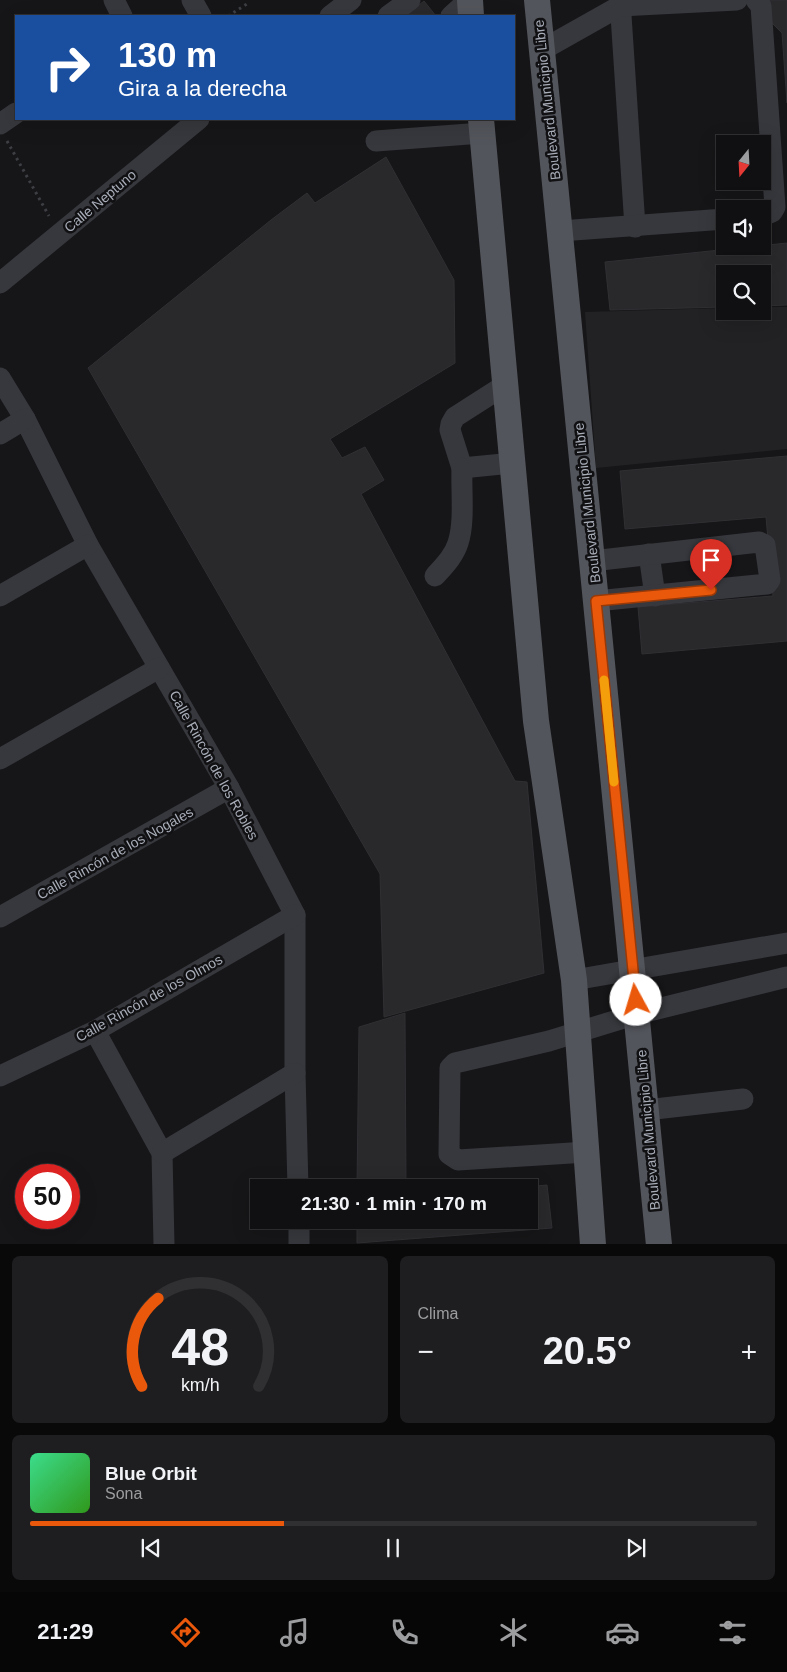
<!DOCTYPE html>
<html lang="es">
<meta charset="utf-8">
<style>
body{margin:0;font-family:Helvetica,sans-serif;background:#1e1e20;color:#f1f3f6;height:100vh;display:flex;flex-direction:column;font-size:19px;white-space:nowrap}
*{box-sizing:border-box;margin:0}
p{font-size:16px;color:#9c9d9f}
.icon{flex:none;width:28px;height:28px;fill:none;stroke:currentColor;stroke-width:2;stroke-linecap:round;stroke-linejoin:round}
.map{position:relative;height:1244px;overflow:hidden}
.panel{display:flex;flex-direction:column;gap:12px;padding:12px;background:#09090a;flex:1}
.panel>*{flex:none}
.banner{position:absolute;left:15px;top:15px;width:500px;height:105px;border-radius:0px;box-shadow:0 5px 20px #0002,0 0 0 1px #303032;background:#1a4fa0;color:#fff;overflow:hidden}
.needle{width:32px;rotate:198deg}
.tools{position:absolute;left:716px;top:135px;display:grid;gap:10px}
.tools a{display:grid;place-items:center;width:55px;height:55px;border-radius:0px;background:#101012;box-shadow:0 5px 20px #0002,0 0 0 1px #303032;font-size:25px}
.speed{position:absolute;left:15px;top:1164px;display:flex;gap:10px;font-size:25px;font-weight:700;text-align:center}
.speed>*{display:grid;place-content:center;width:65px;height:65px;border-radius:50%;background:#101012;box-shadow:0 5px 20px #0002,0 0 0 1px #303032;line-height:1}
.speed .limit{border:8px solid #d22;background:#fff;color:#111}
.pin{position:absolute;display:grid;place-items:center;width:42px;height:42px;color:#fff;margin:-51px -21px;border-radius:50% 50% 50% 0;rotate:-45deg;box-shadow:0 0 5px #0007}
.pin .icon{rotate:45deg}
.me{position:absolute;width:55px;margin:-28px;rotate:354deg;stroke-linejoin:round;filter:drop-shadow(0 0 4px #0008)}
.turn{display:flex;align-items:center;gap:18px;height:105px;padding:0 20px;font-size:22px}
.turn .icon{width:65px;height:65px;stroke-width:2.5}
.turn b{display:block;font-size:35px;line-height:42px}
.big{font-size:38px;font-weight:800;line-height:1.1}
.panel .card{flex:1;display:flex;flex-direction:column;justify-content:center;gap:8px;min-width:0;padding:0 18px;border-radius:8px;background:#1e1e20}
.panel .dial{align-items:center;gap:0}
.dial svg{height:130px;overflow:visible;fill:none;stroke:#303032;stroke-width:7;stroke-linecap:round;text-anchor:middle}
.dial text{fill:#f1f3f6;stroke:none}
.song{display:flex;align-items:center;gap:15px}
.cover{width:60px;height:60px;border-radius:8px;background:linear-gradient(135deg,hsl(150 70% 55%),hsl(110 70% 35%))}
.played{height:5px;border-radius:2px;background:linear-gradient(90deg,#ea580c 35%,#303032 35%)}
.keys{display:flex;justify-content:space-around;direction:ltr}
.heat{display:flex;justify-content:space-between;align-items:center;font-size:28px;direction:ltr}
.panel .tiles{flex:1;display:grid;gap:12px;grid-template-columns:1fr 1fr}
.card:last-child{grid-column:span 2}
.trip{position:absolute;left:250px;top:1179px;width:288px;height:50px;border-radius:0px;background:#101012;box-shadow:0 5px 20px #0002,0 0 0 1px #303032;font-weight:800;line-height:50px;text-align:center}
.dock{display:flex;height:80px;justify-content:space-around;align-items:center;background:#060607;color:#9c9d9f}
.dock .icon{width:35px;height:35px}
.dock .current{color:#ea580c}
.dock b{font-size:22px;color:#f1f3f6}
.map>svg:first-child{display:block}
.built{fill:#222225}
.building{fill:#29292c;stroke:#303034}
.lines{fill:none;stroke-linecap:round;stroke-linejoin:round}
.path{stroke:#3d3f44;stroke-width:3;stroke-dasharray:2.5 4;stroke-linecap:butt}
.minor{stroke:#37383d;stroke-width:21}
.major{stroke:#53555c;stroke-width:26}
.route-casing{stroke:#983908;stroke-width:12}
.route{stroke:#ea580c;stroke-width:9}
.slow{stroke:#f59e0b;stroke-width:9}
.labels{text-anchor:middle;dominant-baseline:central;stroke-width:5;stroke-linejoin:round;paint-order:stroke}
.street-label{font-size:14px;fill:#a8adb8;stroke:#111113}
</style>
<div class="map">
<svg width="787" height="1245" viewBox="0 0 787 1245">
<rect width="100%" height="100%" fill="#161618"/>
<!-- built -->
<path class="built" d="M763,307H787V449L596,468L585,312L725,308V311H762Z"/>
<!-- building -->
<g class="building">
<path d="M749,0H787V103L782,33Z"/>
<path d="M424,1L436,16H405Z"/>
<path d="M386,157L454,280L455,363L330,439L342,458L365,447L384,480L361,494L515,781L527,782L544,973L384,1017L380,874L88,368L271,220L307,193L315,203Z"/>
<path d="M787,243V305L762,306V274H725V307L610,310L605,262Z"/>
<path d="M787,456V641L642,654L638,607L773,596L766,517L625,529L620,471Z"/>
<path d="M405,1013L406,1188H357L359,1027Z"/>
<path d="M547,1185L552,1228L357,1243V1220H529V1188H516Z"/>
</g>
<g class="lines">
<!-- path -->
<g class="path">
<path d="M228,16L250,2"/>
<path d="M7,141L49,216"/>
</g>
<!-- minor -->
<g class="minor">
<path d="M114,0L122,16"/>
<path d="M192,0L201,16"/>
<path d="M620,0L635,227"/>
<path d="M756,0L761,6L775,207L772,212L762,216"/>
<path d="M330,16L351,0"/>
<path d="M388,16L410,0"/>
<path d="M451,16L469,0"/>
<path d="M542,50L620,6L737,0"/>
<path d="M0,124L16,113"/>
<path d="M376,141L482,133"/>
<path d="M560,231L725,219"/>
<path d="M0,283L199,119"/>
<path d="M0,378L25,419L88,545L229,788L295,915V1073L298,1188"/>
<path d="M505,385L455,417L451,424L450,430L462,468L512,463"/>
<path d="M0,434L25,419"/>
<path d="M649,554L655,596"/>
<path d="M592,561L759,542L765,545L770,580L767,584L596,601"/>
<path d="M435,576C444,566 454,556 458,543C465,522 461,491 462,468"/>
<path d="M0,596L88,545"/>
<path d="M0,759L159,668"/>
<path d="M0,917L229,788"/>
<path d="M574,980L787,943"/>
<path d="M95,1031L162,1153L164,1245"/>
<path d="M0,1076L95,1031L295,915"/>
<path d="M646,1110L743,1099"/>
<path d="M587,1152L458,1160L449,1154L450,1068L455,1063L549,1041L637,1014L787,977"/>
<path d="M162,1153L295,1073"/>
<path d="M299,1220V1245"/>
</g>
<!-- major -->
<g class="major">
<path d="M470,0L471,16"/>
<path d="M537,0L659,1245"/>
<path d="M481,119L536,721L574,980L593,1245"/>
</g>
</g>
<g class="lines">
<defs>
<path id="route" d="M636,1000L596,601L711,590"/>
</defs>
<!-- route casing -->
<use href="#route" class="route-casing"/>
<!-- route -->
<use href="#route" class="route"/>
<!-- slow -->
<path class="slow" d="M604,680L614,782"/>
</g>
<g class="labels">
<!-- street labels -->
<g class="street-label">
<text transform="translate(547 100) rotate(-96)">Boulevard Municipio Libre</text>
<text transform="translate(100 201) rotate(-40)">Calle Neptuno</text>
<text transform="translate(587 503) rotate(-96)">Boulevard Municipio Libre</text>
<text transform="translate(214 765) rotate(61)">Calle Rincón de los Robles</text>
<text transform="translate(115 853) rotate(-29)">Calle Rincón de los Nogales</text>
<text transform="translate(149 998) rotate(-29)">Calle Rincón de los Olmos</text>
<text transform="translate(648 1130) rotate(-95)">Boulevard Municipio Libre</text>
</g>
</g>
</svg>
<div class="tools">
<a><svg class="needle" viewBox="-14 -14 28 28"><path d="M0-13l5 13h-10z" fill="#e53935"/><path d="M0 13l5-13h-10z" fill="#9c9d9f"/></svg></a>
<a><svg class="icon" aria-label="sound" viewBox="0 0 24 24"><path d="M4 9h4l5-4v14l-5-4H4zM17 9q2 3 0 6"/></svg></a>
<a><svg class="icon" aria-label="search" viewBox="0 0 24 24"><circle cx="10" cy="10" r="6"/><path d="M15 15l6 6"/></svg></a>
</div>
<div class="speed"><div class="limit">50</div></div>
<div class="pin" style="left:711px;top:590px;background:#d93025"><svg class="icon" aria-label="arrive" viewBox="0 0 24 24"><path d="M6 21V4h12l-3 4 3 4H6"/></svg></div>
<svg class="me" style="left:636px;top:1000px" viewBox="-20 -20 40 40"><circle r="19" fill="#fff"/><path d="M0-13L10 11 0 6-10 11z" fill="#ea580c"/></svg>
<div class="trip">21:30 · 1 min · 170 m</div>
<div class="banner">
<div class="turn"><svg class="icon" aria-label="right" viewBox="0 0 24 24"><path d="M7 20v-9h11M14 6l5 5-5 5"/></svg><div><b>130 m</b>Gira a la derecha</div></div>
</div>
</div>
<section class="panel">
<div class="tiles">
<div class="card dial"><svg viewBox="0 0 100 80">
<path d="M14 69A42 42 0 1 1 86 69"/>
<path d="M14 69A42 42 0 0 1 24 15" stroke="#ea580c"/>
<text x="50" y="56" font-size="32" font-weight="700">48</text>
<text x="50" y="72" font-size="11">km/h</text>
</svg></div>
<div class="card"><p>Clima</p>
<div class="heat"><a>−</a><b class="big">20.5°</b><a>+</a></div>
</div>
<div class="card">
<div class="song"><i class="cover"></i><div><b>Blue Orbit</b><p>Sona</p></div></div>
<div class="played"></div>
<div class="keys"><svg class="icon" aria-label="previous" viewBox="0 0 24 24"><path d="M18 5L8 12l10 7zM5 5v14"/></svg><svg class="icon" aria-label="pause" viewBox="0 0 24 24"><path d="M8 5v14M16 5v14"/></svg><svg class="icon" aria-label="next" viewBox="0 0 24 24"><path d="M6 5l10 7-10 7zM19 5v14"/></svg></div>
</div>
</div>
</section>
<nav class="dock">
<b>21:29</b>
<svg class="icon current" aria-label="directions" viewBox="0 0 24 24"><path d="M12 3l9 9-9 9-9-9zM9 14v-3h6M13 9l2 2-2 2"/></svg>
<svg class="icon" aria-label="music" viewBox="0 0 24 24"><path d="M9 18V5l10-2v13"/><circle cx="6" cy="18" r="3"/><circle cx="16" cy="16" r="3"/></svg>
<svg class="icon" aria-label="phone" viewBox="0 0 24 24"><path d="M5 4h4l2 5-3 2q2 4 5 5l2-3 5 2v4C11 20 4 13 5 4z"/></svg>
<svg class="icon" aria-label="climate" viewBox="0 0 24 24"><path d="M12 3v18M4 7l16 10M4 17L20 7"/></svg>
<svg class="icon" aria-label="car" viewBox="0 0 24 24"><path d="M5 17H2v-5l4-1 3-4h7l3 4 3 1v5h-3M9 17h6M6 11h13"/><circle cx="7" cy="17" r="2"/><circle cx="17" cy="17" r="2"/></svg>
<svg class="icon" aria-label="filters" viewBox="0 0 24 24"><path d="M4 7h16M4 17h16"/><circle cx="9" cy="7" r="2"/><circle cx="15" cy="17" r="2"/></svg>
</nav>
